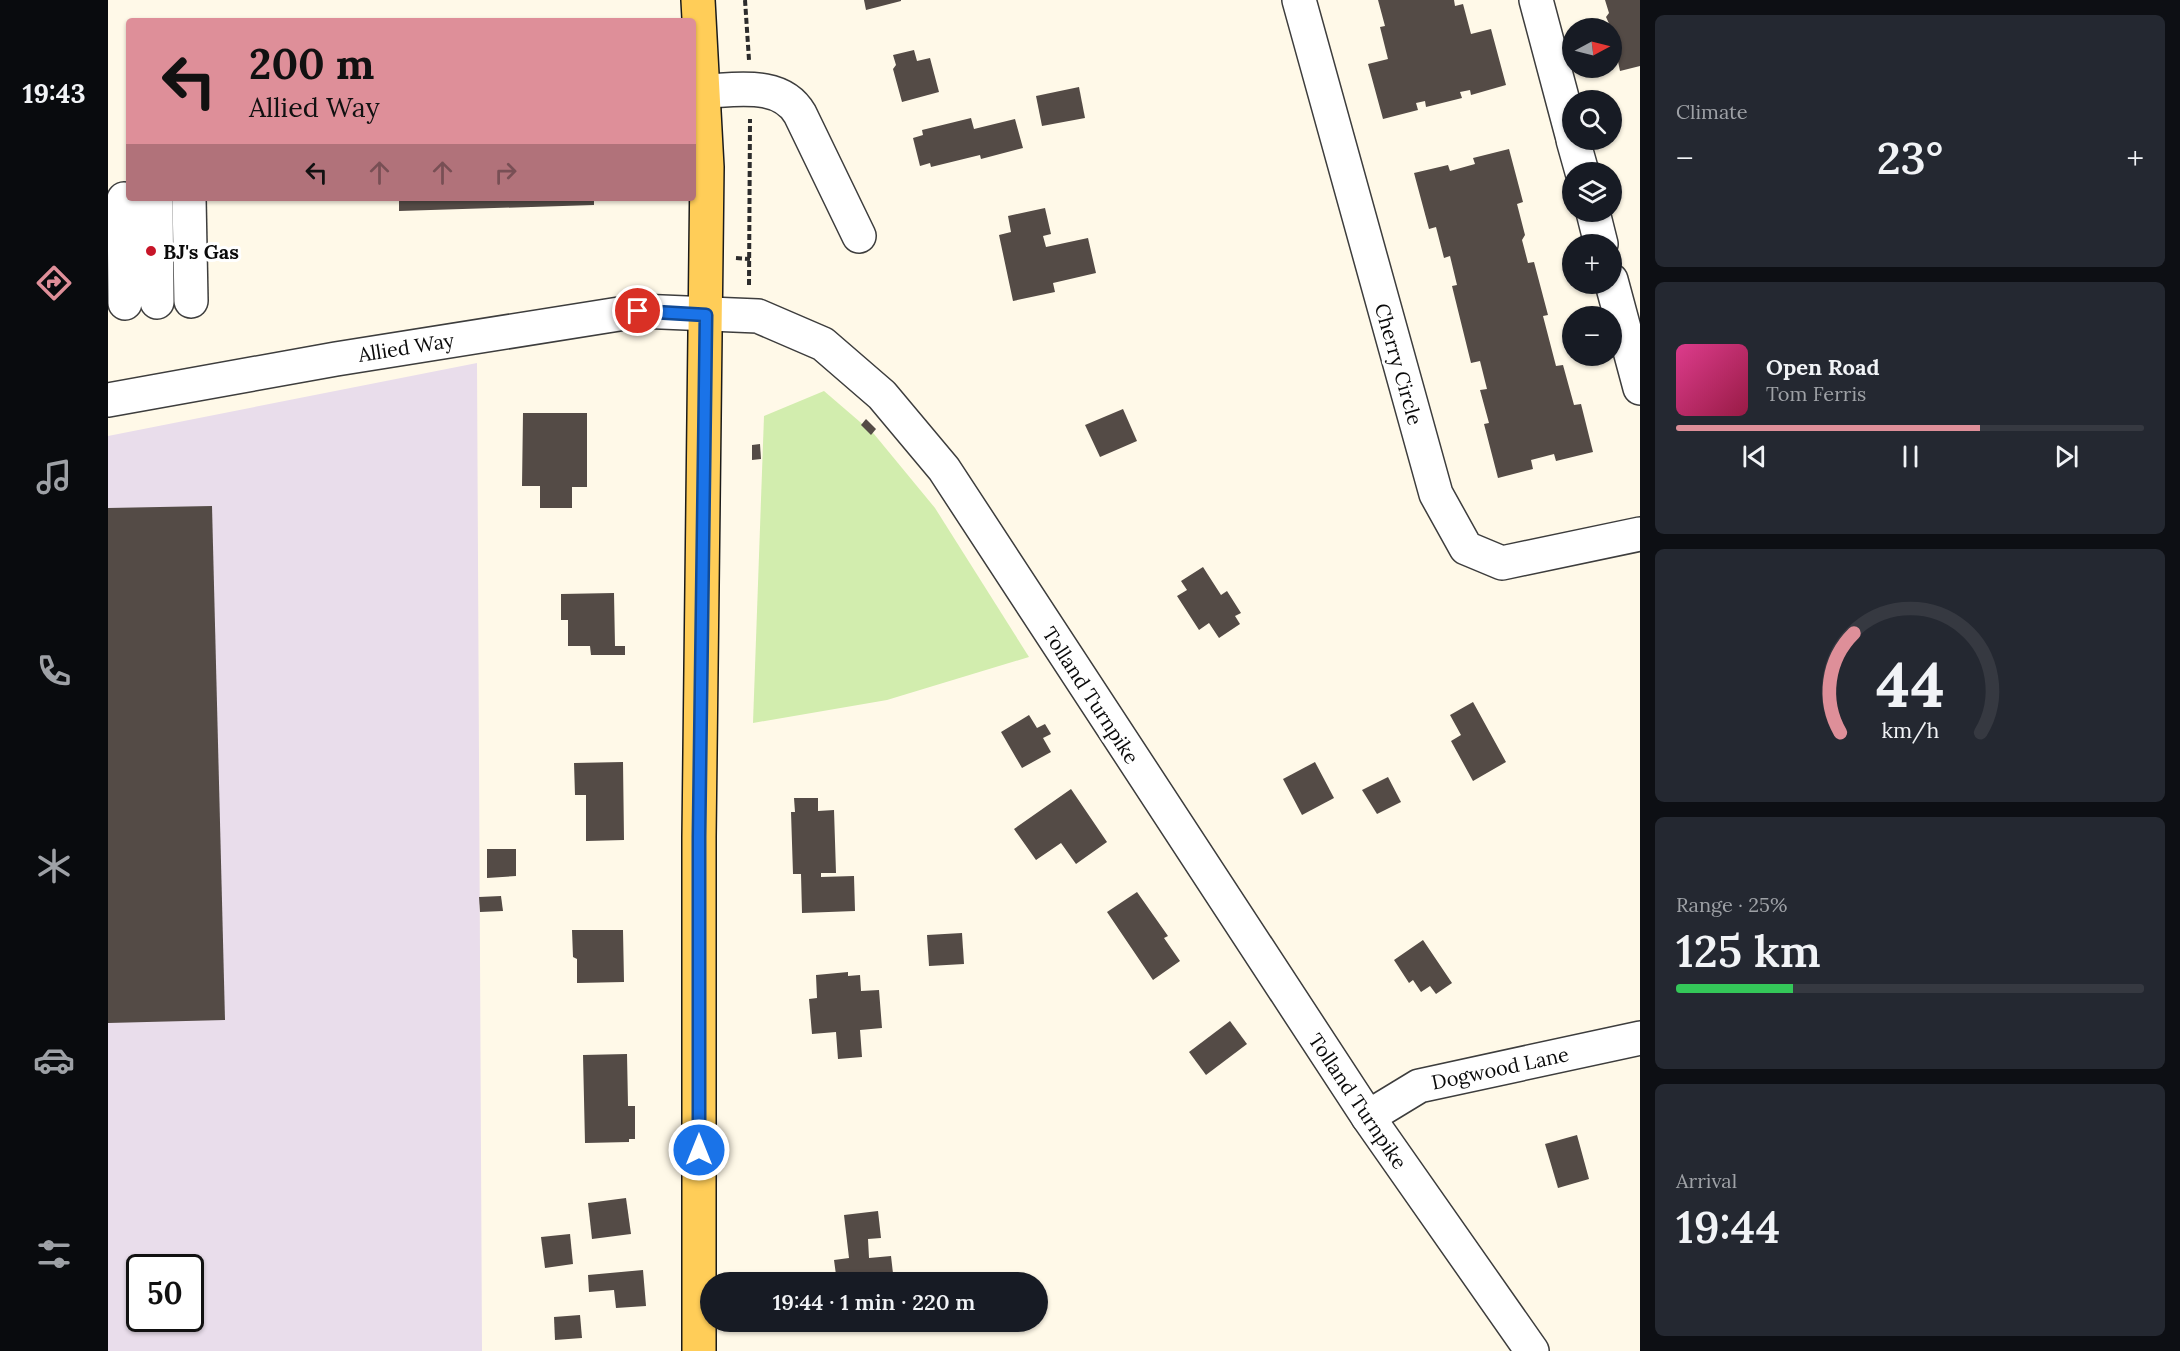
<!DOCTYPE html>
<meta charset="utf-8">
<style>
body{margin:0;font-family:Lora,serif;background:#242831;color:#f1f3f6;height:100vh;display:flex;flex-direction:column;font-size:22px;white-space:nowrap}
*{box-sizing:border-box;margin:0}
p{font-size:20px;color:#9ea1a6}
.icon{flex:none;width:33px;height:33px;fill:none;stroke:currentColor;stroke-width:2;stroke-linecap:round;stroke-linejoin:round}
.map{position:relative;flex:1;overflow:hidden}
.drawer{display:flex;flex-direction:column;gap:15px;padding:15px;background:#0d0f14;width:540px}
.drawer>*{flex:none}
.top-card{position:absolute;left:18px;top:18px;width:570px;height:183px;border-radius:6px;box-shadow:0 2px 4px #0004;background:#de8f99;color:#111;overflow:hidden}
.needle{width:39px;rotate:83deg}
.fabs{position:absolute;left:1454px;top:18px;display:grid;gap:12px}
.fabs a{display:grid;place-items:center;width:60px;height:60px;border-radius:50%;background:#171b24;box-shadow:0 2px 4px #0004;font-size:30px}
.speed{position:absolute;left:18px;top:1254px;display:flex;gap:12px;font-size:30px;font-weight:700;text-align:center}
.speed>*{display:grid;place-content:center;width:78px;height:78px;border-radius:50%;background:#171b24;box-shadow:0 2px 4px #0004;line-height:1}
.speed .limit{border:3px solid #111;border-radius:9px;background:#fff;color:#111}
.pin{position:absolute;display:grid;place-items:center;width:51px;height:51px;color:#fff;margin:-26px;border:3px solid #fff;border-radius:50%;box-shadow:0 2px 6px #0007}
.me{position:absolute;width:66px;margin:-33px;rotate:0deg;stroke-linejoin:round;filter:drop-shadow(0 0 4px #0008)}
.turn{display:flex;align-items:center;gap:21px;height:126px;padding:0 24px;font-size:27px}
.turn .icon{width:78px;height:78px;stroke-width:2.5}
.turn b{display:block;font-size:42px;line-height:51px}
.lanes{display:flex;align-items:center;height:57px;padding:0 24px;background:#0003;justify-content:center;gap:30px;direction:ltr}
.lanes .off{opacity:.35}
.big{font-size:45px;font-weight:600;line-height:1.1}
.drawer .tile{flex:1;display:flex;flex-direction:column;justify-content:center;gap:9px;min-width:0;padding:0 21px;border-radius:9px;background:#242831}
.drawer .dial{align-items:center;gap:0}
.dial svg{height:156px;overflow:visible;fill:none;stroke:#363941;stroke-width:7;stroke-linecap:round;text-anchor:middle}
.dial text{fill:#f1f3f6;stroke:none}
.song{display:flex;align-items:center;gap:18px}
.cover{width:72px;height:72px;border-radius:9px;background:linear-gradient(135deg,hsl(330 70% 55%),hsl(340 70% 35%))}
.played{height:6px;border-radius:3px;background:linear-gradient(90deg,#de8f99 65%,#363941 65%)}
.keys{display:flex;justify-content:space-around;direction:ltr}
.heat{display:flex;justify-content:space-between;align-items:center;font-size:33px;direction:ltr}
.charge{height:9px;border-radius:4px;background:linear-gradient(90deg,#34c759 25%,#363941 0)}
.trip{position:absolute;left:592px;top:1272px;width:348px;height:60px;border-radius:30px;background:#171b24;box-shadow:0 2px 4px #0004;font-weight:600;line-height:60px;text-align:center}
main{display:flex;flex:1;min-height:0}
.dock{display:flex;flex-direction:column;width:108px;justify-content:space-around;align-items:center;background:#090b0e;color:#9ea1a6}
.dock .icon{width:42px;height:42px}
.dock .active{color:#de8f99}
.dock b{font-size:27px;color:#f1f3f6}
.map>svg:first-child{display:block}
.industrial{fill:#e9ddeb;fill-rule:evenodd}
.green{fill:#d2edae}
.building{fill:#544b46}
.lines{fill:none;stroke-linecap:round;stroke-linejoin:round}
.minor-casing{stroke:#3d3d3d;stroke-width:36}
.major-casing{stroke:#1b1b1b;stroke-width:36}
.path{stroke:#2c2c2c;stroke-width:4;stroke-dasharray:6 3;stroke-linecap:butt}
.minor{stroke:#fff;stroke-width:33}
.major{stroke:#ffcd58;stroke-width:33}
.route-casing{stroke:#114b97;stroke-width:15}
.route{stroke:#1a73e8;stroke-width:10}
.poi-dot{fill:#c71528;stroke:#fff;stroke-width:2}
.labels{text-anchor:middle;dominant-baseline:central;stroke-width:6;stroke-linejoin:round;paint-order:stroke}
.poi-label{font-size:20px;font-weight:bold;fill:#0a0a0a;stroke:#fff;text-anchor:start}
.street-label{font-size:20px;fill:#0a0a0a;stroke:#fff}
</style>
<main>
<nav class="dock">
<b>19:43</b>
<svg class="icon active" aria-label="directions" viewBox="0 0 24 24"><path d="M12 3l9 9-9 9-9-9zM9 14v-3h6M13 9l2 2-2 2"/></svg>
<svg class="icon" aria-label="music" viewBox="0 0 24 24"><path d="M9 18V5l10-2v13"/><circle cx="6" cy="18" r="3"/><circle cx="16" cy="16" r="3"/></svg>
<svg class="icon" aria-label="phone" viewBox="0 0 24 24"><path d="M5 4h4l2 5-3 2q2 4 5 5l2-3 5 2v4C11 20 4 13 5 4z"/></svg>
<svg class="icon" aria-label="climate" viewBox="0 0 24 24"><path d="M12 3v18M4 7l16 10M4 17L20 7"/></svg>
<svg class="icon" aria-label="car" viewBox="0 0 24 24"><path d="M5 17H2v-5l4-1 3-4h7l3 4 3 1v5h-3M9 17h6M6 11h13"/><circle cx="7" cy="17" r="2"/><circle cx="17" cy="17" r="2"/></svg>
<svg class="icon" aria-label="filters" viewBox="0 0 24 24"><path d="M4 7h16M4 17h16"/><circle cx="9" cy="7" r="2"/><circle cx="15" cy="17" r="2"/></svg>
</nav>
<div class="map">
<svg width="1532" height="1351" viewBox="0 0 1532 1351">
<rect width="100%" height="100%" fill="#fff9e8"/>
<!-- industrial -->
<path class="industrial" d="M369,363L374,1351H0V436ZM32,1268H82V1318H32Z"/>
<!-- green -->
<path class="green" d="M716,391L766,434L827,508L921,657L779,700L645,723L656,416Z"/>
<!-- building -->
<g class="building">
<path d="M756,0H793V1L758,10Z"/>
<path d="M1270,0H1346L1347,6L1355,4L1363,34L1383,29L1398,85L1363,95L1362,90L1352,92L1354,98L1318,107L1317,101L1308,103L1310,110L1275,119L1260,64L1280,59L1272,27L1277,26Z"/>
<path d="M1497,0H1532V66L1512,71L1503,28L1498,17L1501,13Z"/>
<path d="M806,50L809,61L822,58L831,92L794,102L785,69L788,65L785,55Z"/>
<path d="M971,87L977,118L934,126L928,96Z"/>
<path d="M863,118L866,129L907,119L915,148L873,159L872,155L823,167L822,163L812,166L805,138L815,135L814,130Z"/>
<path d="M1401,149L1415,202L1409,204L1417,235L1414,240L1420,263L1426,262L1440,315L1435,316L1448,366L1455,365L1466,405L1473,404L1485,452L1448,461L1446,454L1423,460L1425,469L1390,478L1376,424L1381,423L1372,390L1379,389L1372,361L1363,363L1344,286L1349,285L1342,256L1336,258L1328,227L1321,229L1306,173L1340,165L1342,171L1367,164L1365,158Z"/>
<path d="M291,198H486V205L291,211Z"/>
<path d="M937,208L943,234L935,236L938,247L980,238L988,273L945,283L947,292L905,301L891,235L903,232L900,216Z"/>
<path d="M1015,409L1029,441L992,457L977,425Z"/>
<path d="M415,413H479V487H464V508H432V486H414Z"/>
<path d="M758,419L768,429L763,435L753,425Z"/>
<path d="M652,444L653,459L644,460V445Z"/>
<path d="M104,506L117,1020L0,1023V508Z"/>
<path d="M1095,567L1113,595L1119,591L1133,613L1127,616L1132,624L1111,638L1101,623L1091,630L1069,596L1079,590L1073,581Z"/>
<path d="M506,593L507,646H517V655H483L482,646H460V620H453V594Z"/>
<path d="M1365,702L1398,762L1365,781L1343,741L1353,735L1342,715Z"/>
<path d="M921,715L929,728L937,724L943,734L935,738L943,752L914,768L893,732Z"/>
<path d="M515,762L516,840L478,841V795H467L466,763Z"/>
<path d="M1207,762L1226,798L1194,815L1175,779Z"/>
<path d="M1280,777L1293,802L1269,814L1254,790Z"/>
<path d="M963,789L999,842L968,864L953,843L928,860L906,829Z"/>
<path d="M686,798H710V811L726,810L728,873H713V877L746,876L747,911L694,913L693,874H685L683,812H687Z"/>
<path d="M379,849H408V876L379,878Z"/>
<path d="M1029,892L1060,936L1056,938L1072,961L1045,980L999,912Z"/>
<path d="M393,896L395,911L372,912L371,897Z"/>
<path d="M464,930H515L516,982L469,983V959L465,957Z"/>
<path d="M854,933L856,964L821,966L819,935Z"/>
<path d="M1315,940L1344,983L1328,994L1322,986L1313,992L1305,980L1301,983L1286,960Z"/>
<path d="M740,972V976L752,975L753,991L771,990L774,1028L752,1030L754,1057L730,1059L728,1032L704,1034L701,999L709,998L708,975Z"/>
<path d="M1122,1021L1139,1044L1098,1075L1081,1052Z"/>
<path d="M519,1054L520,1106H527V1139H521V1142L477,1143L475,1055Z"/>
<path d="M1469,1135L1481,1179L1450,1188L1437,1144Z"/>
<path d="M518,1198L523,1234L484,1239L480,1203Z"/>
<path d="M770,1211L773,1238L760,1239L761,1258L783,1256L786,1282H729L726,1260L741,1258L736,1215Z"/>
<path d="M462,1234L465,1264L437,1268L433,1237Z"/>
<path d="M535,1270L538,1306L508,1308L506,1290L481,1292L480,1275Z"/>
<path d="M472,1315L474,1338L447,1340L446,1317Z"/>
</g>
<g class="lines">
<defs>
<g id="minor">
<path d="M1191,0L1328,494L1358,548L1394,563L1532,534"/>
<path d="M1428,0L1464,135"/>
<path d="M597,91C629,90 673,81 692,114L751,236"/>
<path d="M1465,140L1474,172"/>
<path d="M48,198L49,302"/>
<path d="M81,198L83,301"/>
<path d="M16,199L17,303"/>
<path d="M1485,212L1493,244"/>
<path d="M1503,280L1532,388"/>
<path d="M0,400L228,359L530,311L650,316L715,344L774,395L836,469L1260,1117L1424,1351"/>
<path d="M1260,1117L1311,1086L1532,1038"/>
</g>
<path id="major" d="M590,0L599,167L591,837V1351"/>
</defs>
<!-- minor casing -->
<use href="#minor" class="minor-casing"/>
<!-- major casing -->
<use href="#major" class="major-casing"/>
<!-- path -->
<g class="path">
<path d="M637,0L641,60"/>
<path d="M628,258L642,259"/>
<path d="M641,285L642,119"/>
</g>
<!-- minor -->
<use href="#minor" class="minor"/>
<!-- major -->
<use href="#major" class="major"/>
</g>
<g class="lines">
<defs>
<path id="route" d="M530,311L598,315L591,837V1150"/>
</defs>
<!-- route casing -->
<use href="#route" class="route-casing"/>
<!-- route -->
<use href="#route" class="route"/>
</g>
<!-- markers -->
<circle class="poi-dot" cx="43" cy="251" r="6"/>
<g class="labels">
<!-- poi labels -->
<g class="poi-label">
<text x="55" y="251">BJ's Gas</text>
</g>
<!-- street labels -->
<g class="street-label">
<text transform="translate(298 347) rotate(-9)">Allied Way</text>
<text transform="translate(1291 364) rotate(74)">Cherry Circle</text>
<text transform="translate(983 695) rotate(57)">Tolland Turnpike</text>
<text transform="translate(1392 1068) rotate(-12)">Dogwood Lane</text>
<text transform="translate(1250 1101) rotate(56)">Tolland Turnpike</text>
</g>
</g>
</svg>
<div class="fabs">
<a><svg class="needle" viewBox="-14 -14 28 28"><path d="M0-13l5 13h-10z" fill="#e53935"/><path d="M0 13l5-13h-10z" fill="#9ea1a6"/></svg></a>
<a><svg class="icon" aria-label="search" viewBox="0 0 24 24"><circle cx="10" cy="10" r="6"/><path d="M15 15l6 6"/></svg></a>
<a><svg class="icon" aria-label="layers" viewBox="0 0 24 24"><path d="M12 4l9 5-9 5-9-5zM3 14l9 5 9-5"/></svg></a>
<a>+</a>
<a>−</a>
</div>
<div class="speed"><div class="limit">50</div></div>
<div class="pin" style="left:530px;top:311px;background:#d93025"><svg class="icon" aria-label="arrive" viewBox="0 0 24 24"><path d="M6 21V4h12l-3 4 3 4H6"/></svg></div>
<svg class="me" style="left:591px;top:1150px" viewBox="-20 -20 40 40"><circle r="17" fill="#1a73e8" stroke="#fff" stroke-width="3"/><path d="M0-11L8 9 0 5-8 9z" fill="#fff"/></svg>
<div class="trip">19:44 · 1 min · 220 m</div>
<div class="top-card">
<div class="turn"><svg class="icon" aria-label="left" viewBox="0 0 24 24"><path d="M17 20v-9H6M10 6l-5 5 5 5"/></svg><div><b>200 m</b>Allied Way</div></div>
<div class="lanes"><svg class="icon" aria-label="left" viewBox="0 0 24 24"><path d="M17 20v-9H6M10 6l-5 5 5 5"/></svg><svg class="icon off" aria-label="ahead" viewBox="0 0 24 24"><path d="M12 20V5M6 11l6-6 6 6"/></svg><svg class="icon off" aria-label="ahead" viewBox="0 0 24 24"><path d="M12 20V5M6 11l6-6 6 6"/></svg><svg class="icon off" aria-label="right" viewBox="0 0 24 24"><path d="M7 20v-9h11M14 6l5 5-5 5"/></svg></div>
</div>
</div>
<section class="drawer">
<div class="tile"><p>Climate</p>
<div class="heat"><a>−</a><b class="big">23°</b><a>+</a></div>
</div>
<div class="tile">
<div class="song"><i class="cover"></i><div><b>Open Road</b><p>Tom Ferris</p></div></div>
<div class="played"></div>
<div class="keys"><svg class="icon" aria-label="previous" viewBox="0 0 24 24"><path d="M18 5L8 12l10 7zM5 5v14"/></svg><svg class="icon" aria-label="pause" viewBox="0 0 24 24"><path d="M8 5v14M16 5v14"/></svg><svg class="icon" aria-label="next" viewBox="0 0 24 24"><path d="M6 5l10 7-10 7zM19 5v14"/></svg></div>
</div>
<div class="tile dial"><svg viewBox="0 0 100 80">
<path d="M14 69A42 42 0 1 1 86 69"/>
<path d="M14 69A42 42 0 0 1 21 18" stroke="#de8f99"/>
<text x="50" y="56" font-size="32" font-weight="700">44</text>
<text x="50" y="72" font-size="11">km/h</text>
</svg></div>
<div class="tile"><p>Range · 25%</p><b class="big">125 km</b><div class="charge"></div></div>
<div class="tile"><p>Arrival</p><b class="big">19:44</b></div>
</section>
</main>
